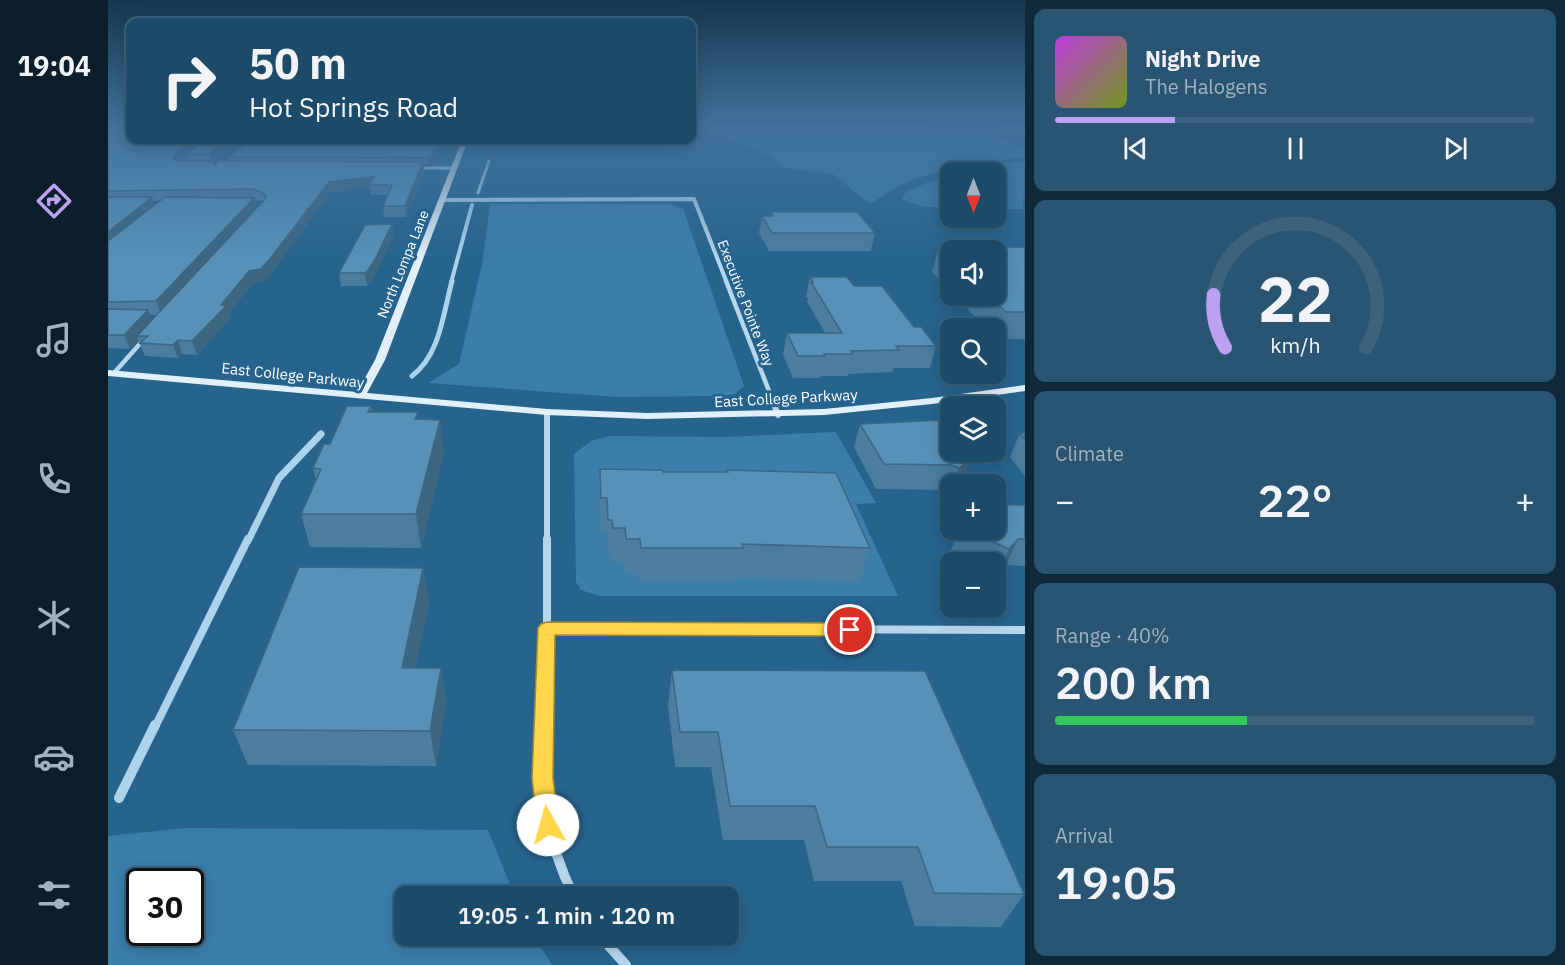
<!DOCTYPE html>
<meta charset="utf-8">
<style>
body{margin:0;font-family:"IBM Plex Sans",sans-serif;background:#295572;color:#f1f3f6;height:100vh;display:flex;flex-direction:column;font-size:22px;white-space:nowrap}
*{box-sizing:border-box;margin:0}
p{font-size:20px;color:#a0b3c1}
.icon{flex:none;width:33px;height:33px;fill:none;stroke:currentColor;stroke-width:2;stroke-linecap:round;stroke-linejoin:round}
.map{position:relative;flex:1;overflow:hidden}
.details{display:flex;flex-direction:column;gap:9px;padding:9px;background:#0f293a;width:540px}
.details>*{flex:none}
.top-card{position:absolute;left:18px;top:18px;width:570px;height:126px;border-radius:12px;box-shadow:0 3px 15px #0003,0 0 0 2px #3a637e;background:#1c4b6a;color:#f1f3f6;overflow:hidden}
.needle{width:39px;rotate:180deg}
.tools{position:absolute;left:832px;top:162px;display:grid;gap:12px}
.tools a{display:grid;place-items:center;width:66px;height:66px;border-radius:12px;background:#1c4b6a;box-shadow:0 3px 15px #0003,0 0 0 2px #3a637e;font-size:30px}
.speed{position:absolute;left:18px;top:868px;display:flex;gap:12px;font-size:30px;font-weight:700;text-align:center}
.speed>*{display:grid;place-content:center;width:78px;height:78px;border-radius:50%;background:#1c4b6a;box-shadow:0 3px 15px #0003,0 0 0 2px #3a637e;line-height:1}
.speed .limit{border:3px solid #111;border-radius:9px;background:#fff;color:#111}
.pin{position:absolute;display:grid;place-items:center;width:51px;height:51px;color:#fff;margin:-26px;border:3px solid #fff;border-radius:50%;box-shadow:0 2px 6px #0007}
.me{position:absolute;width:66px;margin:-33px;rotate:353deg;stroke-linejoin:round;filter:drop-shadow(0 0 4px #0008)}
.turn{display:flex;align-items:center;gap:21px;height:126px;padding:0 24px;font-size:27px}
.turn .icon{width:78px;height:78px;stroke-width:2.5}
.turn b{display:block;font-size:42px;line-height:51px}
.big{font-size:45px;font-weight:600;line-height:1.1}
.details .card{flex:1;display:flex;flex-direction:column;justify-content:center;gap:9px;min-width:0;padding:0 21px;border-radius:12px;background:#295572}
.details .dial{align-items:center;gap:0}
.dial svg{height:156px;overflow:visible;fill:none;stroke:#3a637e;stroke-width:7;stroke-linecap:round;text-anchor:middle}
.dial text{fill:#f1f3f6;stroke:none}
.song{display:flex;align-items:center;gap:18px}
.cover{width:72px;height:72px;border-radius:9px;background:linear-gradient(135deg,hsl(290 70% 55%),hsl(80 70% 35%))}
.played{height:6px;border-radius:3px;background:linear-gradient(90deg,#bca0f2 25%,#3a637e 25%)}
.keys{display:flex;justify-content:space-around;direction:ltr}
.heat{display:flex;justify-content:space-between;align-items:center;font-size:33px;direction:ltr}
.charge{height:9px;border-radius:4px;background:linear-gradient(90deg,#34c759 40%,#3a637e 0)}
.trip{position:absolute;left:286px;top:886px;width:345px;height:60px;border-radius:12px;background:#1c4b6a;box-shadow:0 3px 15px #0003,0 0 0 2px #3a637e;font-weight:600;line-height:60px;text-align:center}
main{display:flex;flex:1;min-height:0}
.tab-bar{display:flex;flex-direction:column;width:108px;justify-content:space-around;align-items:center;background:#0b1e2a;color:#a0b3c1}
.tab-bar .icon{width:42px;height:42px}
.tab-bar .on{color:#bca0f2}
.tab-bar b{font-size:27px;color:#f1f3f6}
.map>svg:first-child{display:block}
.green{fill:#3b7eaa;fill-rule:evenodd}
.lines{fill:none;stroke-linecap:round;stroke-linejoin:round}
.stream-far5{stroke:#abd3eb;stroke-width:3}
.stream-far4{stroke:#abd3eb;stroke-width:4}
.stream-far3{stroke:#abd3eb;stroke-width:5}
.stream-far2{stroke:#abd3eb;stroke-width:7}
.stream-far1{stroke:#abd3eb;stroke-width:8}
.stream{stroke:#abd3eb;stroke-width:10}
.street-far5{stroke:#b6d6eb;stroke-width:3}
.street-far4{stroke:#b6d6eb;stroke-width:4}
.street-far3{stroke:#b6d6eb;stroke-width:4.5}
.street-far2{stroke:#b6d6eb;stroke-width:6}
.street-far1{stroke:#b6d6eb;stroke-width:8}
.street{stroke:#b6d6eb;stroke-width:10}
.secondary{fill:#e1eff9;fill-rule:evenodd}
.wall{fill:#4b7d9e;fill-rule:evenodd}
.shaded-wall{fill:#3d6681}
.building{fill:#5791b8;stroke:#3d6681;stroke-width:1.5}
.route{fill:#ffd54a;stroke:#a68a30;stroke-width:1.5}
.labels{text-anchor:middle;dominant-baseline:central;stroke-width:6;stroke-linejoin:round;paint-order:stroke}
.far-street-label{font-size:14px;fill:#fff;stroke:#26648e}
.street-label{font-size:15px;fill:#fff;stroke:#26648e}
</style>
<main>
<nav class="tab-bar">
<b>19:04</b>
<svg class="icon on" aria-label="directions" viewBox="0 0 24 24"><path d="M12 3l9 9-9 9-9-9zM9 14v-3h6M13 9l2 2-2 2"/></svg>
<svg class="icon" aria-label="music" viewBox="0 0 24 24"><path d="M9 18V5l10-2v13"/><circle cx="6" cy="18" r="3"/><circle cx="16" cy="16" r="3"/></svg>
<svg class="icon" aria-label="phone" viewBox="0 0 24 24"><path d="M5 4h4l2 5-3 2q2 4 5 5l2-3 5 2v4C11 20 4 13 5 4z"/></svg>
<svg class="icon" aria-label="climate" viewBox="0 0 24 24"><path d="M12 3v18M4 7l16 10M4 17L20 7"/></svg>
<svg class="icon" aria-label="car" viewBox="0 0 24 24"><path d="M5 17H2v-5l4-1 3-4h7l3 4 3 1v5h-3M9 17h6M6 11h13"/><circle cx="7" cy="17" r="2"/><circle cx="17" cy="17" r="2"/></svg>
<svg class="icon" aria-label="filters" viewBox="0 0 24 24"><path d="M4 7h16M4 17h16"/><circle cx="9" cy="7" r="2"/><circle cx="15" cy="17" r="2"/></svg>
</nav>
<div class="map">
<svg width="917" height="965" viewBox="0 0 917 965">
<rect width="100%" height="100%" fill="#26648e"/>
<!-- green -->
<g class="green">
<path d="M587,125H813C836,136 851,133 875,136C890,138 903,142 917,148V157C875,163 833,167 794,184C783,190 772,198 762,204L725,174L672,167L666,158Z"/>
<path d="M917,161L915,209H888V172H849L888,164Z"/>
<path d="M843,174V209L813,206L794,200L798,191Z"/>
<path d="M382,204H560L575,208L636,386L627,394L610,396L508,397L320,383L351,364L374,264Z"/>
<path d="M728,432L768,503L748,504L790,596H491L473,590L468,582L466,454L483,441L502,436L617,437Z"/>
<path d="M79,828L380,830L407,897H297V936H426L444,965H0V836ZM32,882H82V933H32Z"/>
</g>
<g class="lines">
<!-- stream-far5 -->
<path class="stream-far5" d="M370,193L381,161"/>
<!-- stream-far4 -->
<path class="stream-far4" d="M343,283L364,205"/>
<!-- stream-far3 -->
<path class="stream-far3" d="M304,376C332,355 335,314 344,281"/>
<!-- stream-far2 -->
<path class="stream-far2" d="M140,541L171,478L213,434"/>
<!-- stream-far1 -->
<path class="stream-far1" d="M47,727L140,539"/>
<!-- stream -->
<path class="stream" d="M11,798L47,725"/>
<!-- street-far5 -->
<path class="street-far5" d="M308,168H347"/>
<!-- street-far4 -->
<path class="street-far4" d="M336,200L586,199L619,283"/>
<!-- street-far3 -->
<g class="street-far3">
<path d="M618,281L663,396"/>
<path d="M6,373L37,338"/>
</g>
<!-- street-far2 -->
<g class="street-far2">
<path d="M662,394L670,415"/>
<path d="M439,412V541"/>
</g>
<!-- street-far1 -->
<g class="street-far1">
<path d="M439,628L917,630"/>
<path d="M434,727L439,628V539"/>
</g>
<!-- street -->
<g class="street">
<path d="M434,725C431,788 438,840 466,897"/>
<path d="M492,936L518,965"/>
</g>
<!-- secondary -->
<path class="secondary" d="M354,140H360L277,360L259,393L439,409L539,413L716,409L824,398L917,385V391L824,404L716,415L539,419L439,415L0,376V370L249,392L267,360Z"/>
</g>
<!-- wall -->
<g class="wall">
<path d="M0,125L123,140L104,162L107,165L122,161L121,157L143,140H335L324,162L319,164H315L316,172L298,217H276L275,206L280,195H263L262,188L223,192L164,272L155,281L144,284L121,313L122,318L89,355L74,354L70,358L37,356L30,340L22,349L0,348ZM79,156L80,161H72ZM147,200L154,202L148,208ZM45,201H53L47,206ZM42,315H48L44,320Z"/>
<path d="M891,125H917V134H892Z"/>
<path d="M663,212L767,233L763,251H661L651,233L654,216H663Z"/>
<path d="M284,224L285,236L263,282L259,286H233L231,273Z"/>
<path d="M831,247H917V339H888V328H878L847,296H888L843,250V292L824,272Z"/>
<path d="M702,277L746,286L806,327L828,346L822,368H786L784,372L740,374V376H713L712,378H685L675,355L679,333H717L699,302L700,299L698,296Z"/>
<path d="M263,406L264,412L310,419L336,451L313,548L202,547L193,514L208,479L205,468L222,444Z"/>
<path d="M752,424L862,459L853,483L851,484H843V492L842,493L834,490L768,489L746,447Z"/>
<path d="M912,433H917V476L902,457Z"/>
<path d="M492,469L555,472H619V470L762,548L752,582L629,578L628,582H530L529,573H516L515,562H503V554H499L498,531H492L491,502Z"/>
<path d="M917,506V566L898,565L890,575H888V562H863L842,552L851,530H888Z"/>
<path d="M315,568L321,602L307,668H333L338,703L328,766L140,765L125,730Z"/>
<path d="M564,670L916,894L893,927L807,926L793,881H706L696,840H615L603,767H567L560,705Z"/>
</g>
<!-- shaded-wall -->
<g class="shaded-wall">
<path d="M85,140H98L78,154L79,156L69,164L65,158L66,155Z"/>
<path d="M113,140H123L103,163L101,154Z"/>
<path d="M332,140H335L324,162L319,164V158Z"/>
<path d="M315,162L316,172L298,217L297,206Z"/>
<path d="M266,177L261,185L262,188L223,192L164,272L155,281L144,284L121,313L122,318L89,355L84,341L141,271L221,182Z"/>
<path d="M44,197L47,208L0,247V232Z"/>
<path d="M146,198L149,209L53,314L48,301Z"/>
<path d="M284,224L285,236L270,270L263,282L259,286L257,273Z"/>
<path d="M40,310L45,323L29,336L30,340L22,349L16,335Z"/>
<path d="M70,340L74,354L70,358L65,345Z"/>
<path d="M332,420L336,451L313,548L308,514Z"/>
<path d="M862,459L853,483L851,484H845L851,468Z"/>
<path d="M910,539L898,565L890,575L901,549Z"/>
<path d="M315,568L321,602L300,703L294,668Z"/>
<path d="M333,668L338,703L328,766L322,731Z"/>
</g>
<!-- building -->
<g class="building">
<path d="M0,125H22V140H85L66,155L65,158L68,161H104L107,165L111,161L315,162L297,206H275L284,185H261L266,177L221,182L161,260L152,269L141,271L113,305H119L84,341L70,340L65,345L32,343L40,336H29L157,199L158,196L155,193L145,189L0,191Z"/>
<path d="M95,140H113L101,154H78Z"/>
<path d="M143,140H332L324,155L319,158L121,157Z"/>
<path d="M0,197H44L0,232Z"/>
<path d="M57,197L146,198L48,301L0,302V241Z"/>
<path d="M663,212H749L767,233H664L654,216H665Z"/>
<path d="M284,224L268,258L261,269L257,273H231L257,225Z"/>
<path d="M831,247H917V312H898L881,296H888V250H843V259Z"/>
<path d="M702,277H739L746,286H774L806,327H813L828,346H788L791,350L743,351L745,354H716L717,356H690L679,333H734L703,282H705Z"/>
<path d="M0,309L40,310L16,335H0Z"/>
<path d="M239,406H263L260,412H310L307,419L332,420L308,514H193L213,469L205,468L216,444H222Z"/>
<path d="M835,420L843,429V452H862V459L851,468L843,465L776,464L752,424Z"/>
<path d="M912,433H917V439Z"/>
<path d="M492,469L554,470L555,472H620L619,470L728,473L762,548L634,544L635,548H533L532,539H518L517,528H505L504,520H500L499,498H493Z"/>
<path d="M888,505H916L917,506V539H910L901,549L858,530H888Z"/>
<path d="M191,567L315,568L294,668H333L322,731L125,730Z"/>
<path d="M564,670L817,671L916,894L826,893L810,847H719L707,806H622L610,732H572Z"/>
</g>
<!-- sky -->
<linearGradient id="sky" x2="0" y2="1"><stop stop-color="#15374e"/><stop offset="0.48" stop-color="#41729b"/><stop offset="1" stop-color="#41729b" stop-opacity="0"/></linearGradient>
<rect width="917" height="261" fill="url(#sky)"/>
<!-- route -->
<path class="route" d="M439,622L742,623L748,625L750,630L748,634L742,636L447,635L445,778L451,825L448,833L440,836L433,833L429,825L424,778L430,628L433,624Z"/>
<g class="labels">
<!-- far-street labels -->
<g class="far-street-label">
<text transform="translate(295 264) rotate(-68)">North Lompa Lane</text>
<text transform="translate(638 303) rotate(69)">Executive Pointe Way</text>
</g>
<!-- street labels -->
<g class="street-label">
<text transform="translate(185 375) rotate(6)">East College Parkway</text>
<text transform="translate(678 398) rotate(-3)">East College Parkway</text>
</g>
</g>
</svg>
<div class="tools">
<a><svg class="needle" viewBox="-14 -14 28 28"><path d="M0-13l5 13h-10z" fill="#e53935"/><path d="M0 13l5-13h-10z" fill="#a0b3c1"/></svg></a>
<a><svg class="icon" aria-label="sound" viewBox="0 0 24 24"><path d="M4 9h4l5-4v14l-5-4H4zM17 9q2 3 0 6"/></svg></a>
<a><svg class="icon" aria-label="search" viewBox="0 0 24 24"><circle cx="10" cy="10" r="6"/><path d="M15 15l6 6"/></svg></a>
<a><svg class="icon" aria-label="layers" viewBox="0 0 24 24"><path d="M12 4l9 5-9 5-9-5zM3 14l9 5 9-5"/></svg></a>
<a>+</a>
<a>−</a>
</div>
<div class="speed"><div class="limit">30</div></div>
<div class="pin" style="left:742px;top:630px;background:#d93025"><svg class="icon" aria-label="arrive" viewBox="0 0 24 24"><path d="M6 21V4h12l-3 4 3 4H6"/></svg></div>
<svg class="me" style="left:440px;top:825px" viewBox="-20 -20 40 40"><circle r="19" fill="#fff"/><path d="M0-13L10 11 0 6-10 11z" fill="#ffd54a"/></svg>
<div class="trip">19:05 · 1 min · 120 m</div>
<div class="top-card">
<div class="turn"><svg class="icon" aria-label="right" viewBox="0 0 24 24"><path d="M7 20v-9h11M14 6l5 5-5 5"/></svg><div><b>50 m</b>Hot Springs Road</div></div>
</div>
</div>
<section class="details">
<div class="card">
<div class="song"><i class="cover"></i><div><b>Night Drive</b><p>The Halogens</p></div></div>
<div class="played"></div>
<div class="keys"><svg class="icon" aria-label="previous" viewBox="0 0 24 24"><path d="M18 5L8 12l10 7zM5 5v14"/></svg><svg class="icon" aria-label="pause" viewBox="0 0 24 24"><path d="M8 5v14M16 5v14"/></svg><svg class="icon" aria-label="next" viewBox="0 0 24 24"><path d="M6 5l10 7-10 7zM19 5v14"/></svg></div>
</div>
<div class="card dial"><svg viewBox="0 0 100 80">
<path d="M14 69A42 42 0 1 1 86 69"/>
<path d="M14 69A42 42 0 0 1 8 42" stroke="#bca0f2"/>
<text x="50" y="56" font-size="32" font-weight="700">22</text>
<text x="50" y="72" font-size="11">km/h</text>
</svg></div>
<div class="card"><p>Climate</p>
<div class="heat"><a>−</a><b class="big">22°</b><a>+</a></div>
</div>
<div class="card"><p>Range · 40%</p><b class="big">200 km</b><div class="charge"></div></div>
<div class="card"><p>Arrival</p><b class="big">19:05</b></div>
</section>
</main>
